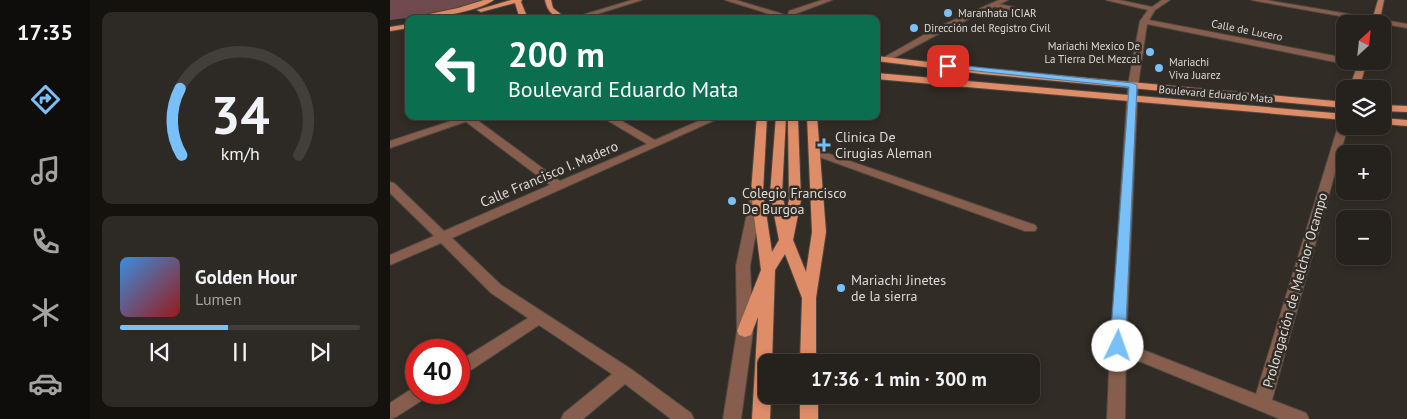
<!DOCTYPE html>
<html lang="es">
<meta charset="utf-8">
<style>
body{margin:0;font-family:"PT Sans",sans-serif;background:#2d2925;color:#f1f3f6;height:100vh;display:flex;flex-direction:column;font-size:19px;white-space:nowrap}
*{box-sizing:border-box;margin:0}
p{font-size:16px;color:#a3a3a3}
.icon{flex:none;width:28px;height:28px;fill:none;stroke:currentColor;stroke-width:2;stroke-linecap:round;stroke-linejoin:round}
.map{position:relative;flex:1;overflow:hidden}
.panel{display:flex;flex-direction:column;gap:12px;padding:12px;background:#14120f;width:300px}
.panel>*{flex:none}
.top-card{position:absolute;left:15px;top:15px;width:475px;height:105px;border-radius:10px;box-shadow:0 2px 8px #0003,0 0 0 1px #423e3b;background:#0b6e4f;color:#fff;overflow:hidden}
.needle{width:32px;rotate:27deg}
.fabs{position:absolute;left:946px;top:15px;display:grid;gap:10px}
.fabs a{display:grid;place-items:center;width:55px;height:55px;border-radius:10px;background:#25211c;box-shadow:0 2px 8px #0003,0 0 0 1px #423e3b;font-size:25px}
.speed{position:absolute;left:15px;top:339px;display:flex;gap:10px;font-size:25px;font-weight:700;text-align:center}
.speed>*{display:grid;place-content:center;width:65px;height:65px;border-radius:50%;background:#25211c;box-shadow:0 2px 8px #0003,0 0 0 1px #423e3b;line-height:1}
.speed .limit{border:8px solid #d22;background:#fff;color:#111}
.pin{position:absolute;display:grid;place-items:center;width:42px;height:42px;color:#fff;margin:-21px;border-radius:10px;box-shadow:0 2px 8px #0006}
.me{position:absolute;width:55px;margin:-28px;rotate:3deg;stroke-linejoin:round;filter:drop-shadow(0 0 4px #0008)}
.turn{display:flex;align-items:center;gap:18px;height:105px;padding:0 20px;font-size:22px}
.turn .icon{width:65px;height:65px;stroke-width:2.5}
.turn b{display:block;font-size:35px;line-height:42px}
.panel .tile{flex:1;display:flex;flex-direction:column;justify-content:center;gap:8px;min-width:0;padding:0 18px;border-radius:10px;background:#2d2925}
.panel .dial{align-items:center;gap:0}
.dial svg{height:130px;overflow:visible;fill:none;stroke:#423e3b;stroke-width:7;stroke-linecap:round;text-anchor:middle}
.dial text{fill:#f1f3f6;stroke:none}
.song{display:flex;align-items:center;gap:15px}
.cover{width:60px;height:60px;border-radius:8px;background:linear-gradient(135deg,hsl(210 70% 55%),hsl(0 70% 35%))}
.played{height:5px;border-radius:2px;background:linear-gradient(90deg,#79bff8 45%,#423e3b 45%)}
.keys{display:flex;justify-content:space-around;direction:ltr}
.trip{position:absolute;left:368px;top:354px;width:282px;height:50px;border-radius:10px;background:#25211c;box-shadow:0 2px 8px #0003,0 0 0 1px #423e3b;font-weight:600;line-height:50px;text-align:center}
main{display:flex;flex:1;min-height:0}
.tab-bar{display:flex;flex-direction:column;width:90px;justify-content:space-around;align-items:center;background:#0f0d0b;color:#a3a3a3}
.tab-bar .icon{width:35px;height:35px}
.tab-bar .current{color:#79bff8}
.tab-bar b{font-size:22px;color:#f1f3f6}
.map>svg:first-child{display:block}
.green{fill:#704a4f}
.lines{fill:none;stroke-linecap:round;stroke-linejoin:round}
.minor-casing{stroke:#4d4841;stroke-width:2}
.tertiary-casing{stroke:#4d4841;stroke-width:2}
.secondary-casing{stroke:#4d4841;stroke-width:2}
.primary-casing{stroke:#4d4841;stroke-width:2}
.minor{fill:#875e4d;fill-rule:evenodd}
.tertiary{fill:#875e4d;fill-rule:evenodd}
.secondary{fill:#b8785d;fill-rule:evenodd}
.primary{fill:#df8c68;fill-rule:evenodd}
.route{fill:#79bff8;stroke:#4f7ca1}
.poi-dot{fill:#79bff8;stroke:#312c25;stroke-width:2}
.labels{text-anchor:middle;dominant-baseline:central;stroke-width:5;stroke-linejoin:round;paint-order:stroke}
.far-poi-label{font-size:11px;fill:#dddad5;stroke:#312c25;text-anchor:start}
.far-street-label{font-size:11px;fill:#dddad5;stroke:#312c25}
.poi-label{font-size:14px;fill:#dddad5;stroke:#312c25;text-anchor:start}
.street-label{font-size:14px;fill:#dddad5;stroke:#312c25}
</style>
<main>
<nav class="tab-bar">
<b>17:35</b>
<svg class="icon current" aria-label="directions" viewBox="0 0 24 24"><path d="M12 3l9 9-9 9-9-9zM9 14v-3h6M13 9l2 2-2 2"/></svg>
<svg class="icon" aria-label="music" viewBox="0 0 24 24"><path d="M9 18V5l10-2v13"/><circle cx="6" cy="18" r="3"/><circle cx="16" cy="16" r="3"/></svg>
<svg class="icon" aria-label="phone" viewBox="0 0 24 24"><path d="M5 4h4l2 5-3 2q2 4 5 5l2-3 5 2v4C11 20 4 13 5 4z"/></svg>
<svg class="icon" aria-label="climate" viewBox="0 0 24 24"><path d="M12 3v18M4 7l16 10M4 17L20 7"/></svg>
<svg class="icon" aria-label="car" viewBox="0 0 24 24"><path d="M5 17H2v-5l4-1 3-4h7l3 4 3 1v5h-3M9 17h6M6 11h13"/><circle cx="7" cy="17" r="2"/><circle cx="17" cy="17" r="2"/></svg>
</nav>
<section class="panel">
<div class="tile dial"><svg viewBox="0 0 100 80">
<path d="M14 69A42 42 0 1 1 86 69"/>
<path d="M14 69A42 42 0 0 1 13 28" stroke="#79bff8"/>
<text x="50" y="56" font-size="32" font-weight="700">34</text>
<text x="50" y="72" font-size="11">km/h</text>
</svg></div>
<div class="tile">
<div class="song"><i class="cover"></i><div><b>Golden Hour</b><p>Lumen</p></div></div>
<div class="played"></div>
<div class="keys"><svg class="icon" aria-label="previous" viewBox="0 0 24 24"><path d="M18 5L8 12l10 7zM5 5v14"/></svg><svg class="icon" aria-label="pause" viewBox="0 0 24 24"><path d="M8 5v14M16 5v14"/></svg><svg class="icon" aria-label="next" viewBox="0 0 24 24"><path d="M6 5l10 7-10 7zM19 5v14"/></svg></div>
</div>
</section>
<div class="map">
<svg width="1017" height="419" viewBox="0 0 1017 419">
<rect width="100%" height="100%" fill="#312c25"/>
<!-- green -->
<path class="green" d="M0,0H101L49,14L0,20Z"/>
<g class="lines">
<defs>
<g id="minor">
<path d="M242,0H252L191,19H179Z"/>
<path d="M335,0H346L399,16L392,18Z"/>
<path d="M716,0H729L762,7L772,0H780L765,10L759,20L955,58V61H959L955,64L757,24L748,85L740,87L738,85L750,21L758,10Z"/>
<path d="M861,0H876L1017,24V28Z"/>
<path d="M604,3L637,10L641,12L637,14L602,6L601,5Z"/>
<path d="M210,116H223L265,140L320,116H334L62,238L111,285L241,369L301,413L304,419H281L235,384L193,419H171L174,413L222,374L149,325L75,374L69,376V361L138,318L101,293L51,243L0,265V255L44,236L0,193V182L4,183L54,231L160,185L75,121V117H83L170,181L257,144Z"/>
<path d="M955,117V126H958L882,400L916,413L919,419H890L722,350L720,346L722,342L728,340L866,394L950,120Z"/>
<path d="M425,149L645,225L647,228L645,231H635L421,154L420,152Z"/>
<path d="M26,386V392H39L37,397L6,417L0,419V403Z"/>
</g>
<g id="tertiary">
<path d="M432,0H442L405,14V19H397L399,11Z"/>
<path d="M609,0H618L552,32L498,61L491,59L546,28Z"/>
<path d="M743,82L748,85L736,346L735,419H717L720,346L738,85Z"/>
<path d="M76,116H92L0,148V141Z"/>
<path d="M367,190L373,194L360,266L363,331L351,419H333L347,331L346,266L361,194Z"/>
</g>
<g id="secondary">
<path d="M988,0H994L989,24H981Z"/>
<path d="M969,61H977L969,89H959Z"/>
</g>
<g id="primary">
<path d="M94,0H104C87,12 40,19 19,19V21L16,19L68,8Z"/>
<path d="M121,0H132L131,2L138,19H130L125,3L91,12L87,10Z"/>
<path d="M155,0H161L163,8L177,19C165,19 157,12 155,0Z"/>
<path d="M19,24V28L0,31V27Z"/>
<path d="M486,56L592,68L955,102V108L592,74L486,61Z"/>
<path d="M486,73L955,114V120L486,79Z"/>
<path d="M992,105L1017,106V112L992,111Z"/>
<path d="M367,116H377L373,192L382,252L389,240L380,194L386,116H396L392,194L396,212L399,200L398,120L400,116H410L408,120L411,200L403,240L416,272L422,232L417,116H427L436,232L426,298V362H410L412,298L395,254L385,270L382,362H376V395H381L380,419H362L368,317L361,335L355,337L349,335L347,331L371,270L361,192Z"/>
<path d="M992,118L1017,120V126L992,124Z"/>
<rect x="410" y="395" width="18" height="24"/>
</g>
</defs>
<!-- minor casing -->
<use href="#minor" class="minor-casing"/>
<!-- tertiary casing -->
<use href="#tertiary" class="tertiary-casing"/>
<!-- secondary casing -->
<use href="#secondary" class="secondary-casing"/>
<!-- primary casing -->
<use href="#primary" class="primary-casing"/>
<!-- minor -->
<use href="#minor" class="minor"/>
<!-- tertiary -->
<use href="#tertiary" class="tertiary"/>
<!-- secondary -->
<use href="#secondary" class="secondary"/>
<!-- primary -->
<use href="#primary" class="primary"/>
</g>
<!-- route -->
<path class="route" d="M555,64L743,83L747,85L735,346L733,350H722L720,346L739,87L558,68H555Z"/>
<!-- markers -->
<g class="poi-dot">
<circle cx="558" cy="13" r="5"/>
<circle cx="524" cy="28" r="5"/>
<circle cx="760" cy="52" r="5"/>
<circle cx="769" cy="68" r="5"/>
<path d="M431.5 137.5h5v5h5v5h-5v5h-5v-5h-5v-5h5z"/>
<circle cx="342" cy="201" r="5"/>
<circle cx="451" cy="288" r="5"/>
</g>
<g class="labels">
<!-- far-poi labels -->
<g class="far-poi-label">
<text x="568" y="13">Maranhata ICIAR</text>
<text x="534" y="28">Dirección del Registro Civil</text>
<text x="750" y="46" text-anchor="end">Mariachi Mexico De<tspan x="750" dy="13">La Tierra Del Mezcal</tspan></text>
<text x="779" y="62">Mariachi<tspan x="779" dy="13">Viva Juarez</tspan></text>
</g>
<!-- far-street labels -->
<g class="far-street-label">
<text transform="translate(857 30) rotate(11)">Calle de Lucero</text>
<text transform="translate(826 94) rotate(5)">Boulevard Eduardo Mata</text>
</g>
<!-- poi labels -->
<g class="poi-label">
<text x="445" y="137">Clinica De<tspan x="445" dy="16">Cirugias Aleman</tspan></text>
<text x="352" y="193">Colegio Francisco<tspan x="352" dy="16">De Burgoa</tspan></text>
<text x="461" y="280">Mariachi Jinetes<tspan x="461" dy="16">de la sierra</tspan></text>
</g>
<!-- street labels -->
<g class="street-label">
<text transform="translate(159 174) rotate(-23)">Calle Francisco I. Madero</text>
<text transform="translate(905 290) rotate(-74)">Prolongación de Melchor Ocampo</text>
</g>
</g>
</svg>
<div class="fabs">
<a><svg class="needle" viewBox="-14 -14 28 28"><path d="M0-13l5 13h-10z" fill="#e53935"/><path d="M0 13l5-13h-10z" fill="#a3a3a3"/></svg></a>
<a><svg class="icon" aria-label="layers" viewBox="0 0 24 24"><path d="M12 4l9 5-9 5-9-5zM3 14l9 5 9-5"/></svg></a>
<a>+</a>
<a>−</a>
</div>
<div class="speed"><div class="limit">40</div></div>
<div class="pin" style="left:558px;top:66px;background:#d93025"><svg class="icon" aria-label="arrive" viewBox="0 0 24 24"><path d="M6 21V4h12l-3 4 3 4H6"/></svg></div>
<svg class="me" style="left:728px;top:346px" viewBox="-20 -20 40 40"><circle r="19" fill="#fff"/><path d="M0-13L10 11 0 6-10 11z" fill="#79bff8"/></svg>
<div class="trip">17:36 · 1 min · 300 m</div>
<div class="top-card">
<div class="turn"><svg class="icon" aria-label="left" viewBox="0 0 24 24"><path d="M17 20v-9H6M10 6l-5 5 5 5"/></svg><div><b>200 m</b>Boulevard Eduardo Mata</div></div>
</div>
</div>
</main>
